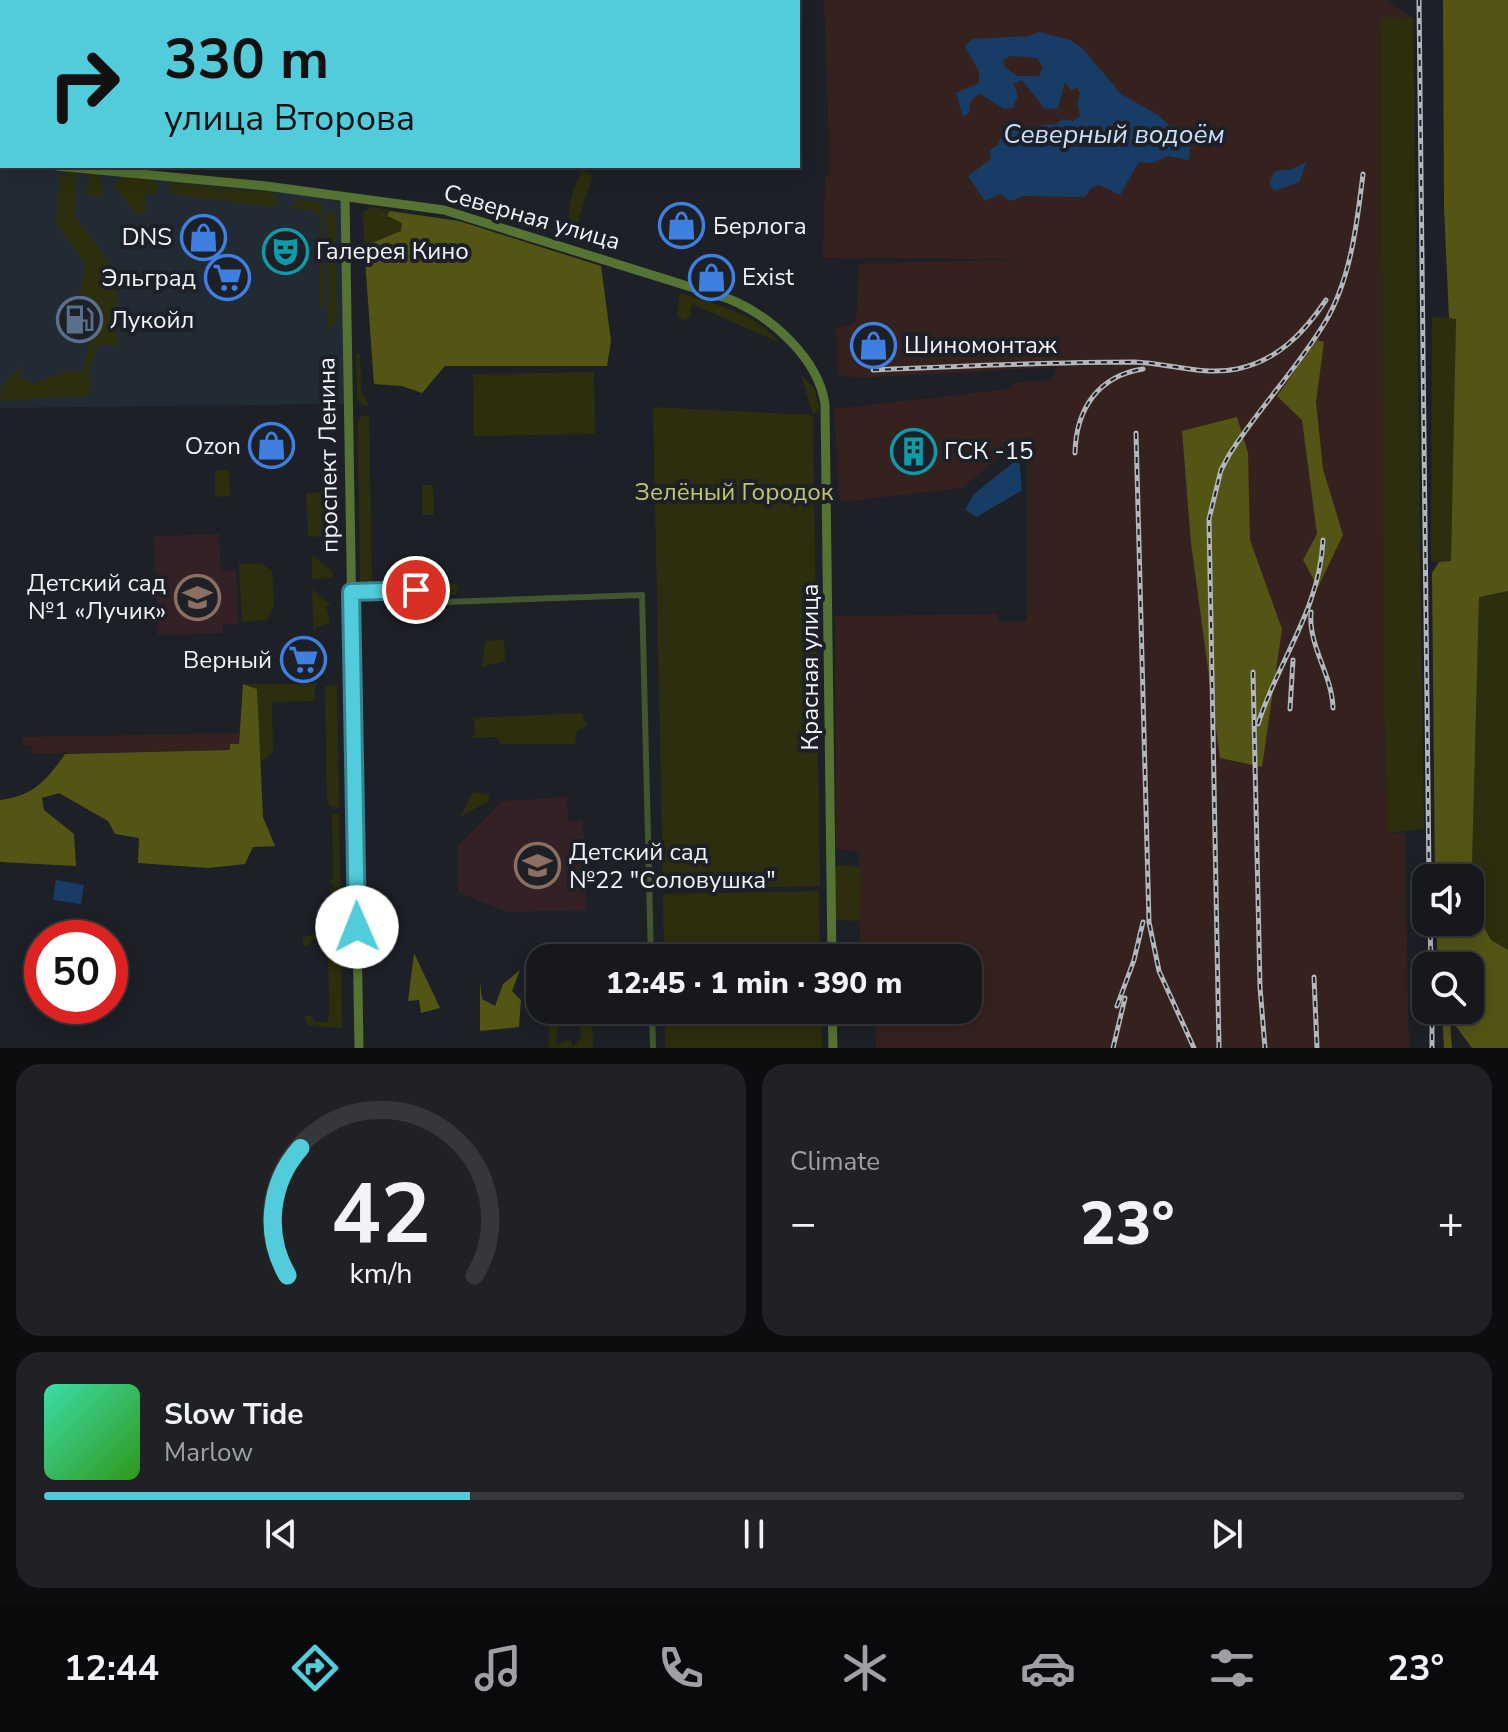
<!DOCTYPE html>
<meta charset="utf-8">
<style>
body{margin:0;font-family:"Nunito Sans",sans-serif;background:#1f2125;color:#f1f3f6;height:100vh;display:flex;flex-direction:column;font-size:30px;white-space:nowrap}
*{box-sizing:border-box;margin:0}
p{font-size:26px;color:#9ea0a3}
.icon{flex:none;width:44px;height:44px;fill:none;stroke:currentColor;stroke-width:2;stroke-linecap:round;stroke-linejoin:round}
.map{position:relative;height:1048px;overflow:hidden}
.details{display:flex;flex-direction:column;gap:16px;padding:16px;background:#0c0d0f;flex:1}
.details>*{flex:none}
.hud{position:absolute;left:0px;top:0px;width:800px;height:168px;box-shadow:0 4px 20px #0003,0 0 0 2px #35373b;background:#52cbda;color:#111;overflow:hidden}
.controls{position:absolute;left:1412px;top:864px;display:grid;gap:16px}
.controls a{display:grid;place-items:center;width:72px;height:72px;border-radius:16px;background:#16181c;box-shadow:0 4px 20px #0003,0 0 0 2px #35373b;font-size:40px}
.speed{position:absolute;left:24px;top:920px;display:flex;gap:16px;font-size:40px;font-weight:700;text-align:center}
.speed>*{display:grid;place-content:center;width:104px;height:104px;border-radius:50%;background:#16181c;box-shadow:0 4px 20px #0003,0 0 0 2px #35373b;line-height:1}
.speed .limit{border:12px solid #d22;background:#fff;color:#111}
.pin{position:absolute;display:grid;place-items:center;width:68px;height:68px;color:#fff;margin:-34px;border:4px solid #fff;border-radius:50%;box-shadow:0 2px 8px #0007}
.me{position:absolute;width:88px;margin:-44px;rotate:359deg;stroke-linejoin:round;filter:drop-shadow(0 0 6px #0008)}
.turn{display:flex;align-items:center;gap:28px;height:168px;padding:0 32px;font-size:36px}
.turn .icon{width:104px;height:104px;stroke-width:2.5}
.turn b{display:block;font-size:56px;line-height:68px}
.big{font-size:60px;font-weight:800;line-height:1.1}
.details .card{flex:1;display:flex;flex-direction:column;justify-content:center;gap:12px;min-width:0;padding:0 28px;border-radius:24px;background:#1f2125}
.details .dial{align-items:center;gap:0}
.dial svg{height:208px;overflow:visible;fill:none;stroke:#35373b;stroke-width:7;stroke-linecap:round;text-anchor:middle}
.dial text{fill:#f1f3f6;stroke:none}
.song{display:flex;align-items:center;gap:24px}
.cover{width:96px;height:96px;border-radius:12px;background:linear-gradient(135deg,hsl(160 70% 55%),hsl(110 70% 35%))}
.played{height:8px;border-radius:4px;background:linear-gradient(90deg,#52cbda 30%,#35373b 30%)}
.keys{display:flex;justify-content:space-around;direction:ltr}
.heat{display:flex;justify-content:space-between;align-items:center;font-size:44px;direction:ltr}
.details .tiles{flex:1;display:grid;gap:16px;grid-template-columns:1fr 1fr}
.card:last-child{grid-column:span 2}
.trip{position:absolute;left:526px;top:944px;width:456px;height:80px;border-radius:24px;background:#16181c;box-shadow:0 4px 20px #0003,0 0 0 2px #35373b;font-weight:800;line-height:80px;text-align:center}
.tabs{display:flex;height:128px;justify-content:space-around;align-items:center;background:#090a0b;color:#9ea0a3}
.tabs .icon{width:56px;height:56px}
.tabs .active{color:#52cbda}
.tabs b{font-size:36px;color:#f1f3f6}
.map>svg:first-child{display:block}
.built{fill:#222a34}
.industrial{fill:#35221e}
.education{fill:#342126}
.green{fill:#2d2e0d}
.forest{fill:#545515}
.water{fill:#173d66;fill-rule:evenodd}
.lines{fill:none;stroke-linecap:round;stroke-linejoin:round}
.street{stroke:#43562f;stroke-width:6}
.secondary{stroke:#557333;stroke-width:9}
.highway{stroke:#709f36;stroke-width:12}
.rail-casing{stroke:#b3b6ba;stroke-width:5}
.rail{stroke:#1d2026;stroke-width:2;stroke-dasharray:6;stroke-linecap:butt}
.route-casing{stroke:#35848e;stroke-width:20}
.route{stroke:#52cbda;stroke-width:14}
.labels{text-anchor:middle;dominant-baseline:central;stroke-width:8;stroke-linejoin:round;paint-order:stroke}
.street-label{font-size:24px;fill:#f0f3f7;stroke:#1d2026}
.poi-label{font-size:24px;fill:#f0f3f7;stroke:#1d2026;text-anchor:start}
.park-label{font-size:24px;fill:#c3c56b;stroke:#1d2026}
.water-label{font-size:26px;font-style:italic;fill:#c9e0fc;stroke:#1d2026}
</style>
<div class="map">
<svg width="1508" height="1048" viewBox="0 0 1508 1048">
<rect width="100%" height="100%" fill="#1d2026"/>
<!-- built -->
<path class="built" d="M0,157L2,166H56L345,197L347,404L0,408Z"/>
<!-- industrial -->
<g class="industrial">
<path d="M410,0H637L426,2Z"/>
<path d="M824,0H1385L1413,18L1381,17L1384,712L1388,833H1405L1409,1048H876L875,1010H968V958H875L866,948L860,947L859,852L836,849L835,616L997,614L998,622H1027V454L1018,441L962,488L840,502L834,409L1010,389L1014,383L1052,380L1057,367L859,378L838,375L836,329L856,322L859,264L1028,259L823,258L825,176L830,175Z"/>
<path d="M239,733V744L230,745V750L32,754L31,746H23V737Z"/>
</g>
<!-- education -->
<g class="education">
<path d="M219,534L221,571L236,570L238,624H223V633L158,635L154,536Z"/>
<path d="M567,797L568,821L583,820L586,910L506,912L458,892L457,847L503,801Z"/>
</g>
<!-- green -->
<g class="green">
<path d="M1381,17L1413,18L1424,829L1388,833L1384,712Z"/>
<path d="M581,170L593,175L579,217L580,238C558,223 574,191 581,170Z"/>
<path d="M69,171L77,173L75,216L116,272L118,345H98L90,369L89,395L0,401L3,385L22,366V377L32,384L68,370L83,372L90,335L98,332L102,316L94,304L79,299L85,264L56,223L60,177Z"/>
<path d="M90,174H98L104,196L85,195Z"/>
<path d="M122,176H147L157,186V194L145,193L146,211L138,216L114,186Z"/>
<path d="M170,183L274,193L278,199L274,207L169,194Z"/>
<path d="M296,199L322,203L323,245H320L319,216L312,210L292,208Z"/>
<path d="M373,207L404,213L390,211L389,218L402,223L401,231L364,246L363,212Z"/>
<path d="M335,213L337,319L328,331L326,214Z"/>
<path d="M319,248H323L324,309L320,311Z"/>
<path d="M680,293C717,305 755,312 780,343L692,304L690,317L682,321L677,314Z"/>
<path d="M1432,317L1456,318L1451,561L1431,562Z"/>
<path d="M356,353L360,354L361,389L369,407L362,405L357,398Z"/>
<path d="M594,372L595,434L474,436L473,374Z"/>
<path d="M801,375L814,388L820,410L813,415L820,886L663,890L653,407L813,415Z"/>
<path d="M369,415L372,586L360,583L358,422L361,416Z"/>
<path d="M215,470H229L230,496L215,497Z"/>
<path d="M433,485L434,515H422V485Z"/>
<path d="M329,492L330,536L308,537L306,493Z"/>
<path d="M312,555L333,572V578L312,579Z"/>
<path d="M261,563L272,571L274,607L267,620L242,622L239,564Z"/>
<path d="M424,584H456L459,589L455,595L424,596L419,590Z"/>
<path d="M312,589L331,605L326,606L330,622L313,630Z"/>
<path d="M1508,591V950L1491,940L1471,903L1479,596Z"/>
<path d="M504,640L505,661L482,667L485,641Z"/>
<path d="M243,684H316L313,701L272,702L273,753L260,763L257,689Z"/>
<path d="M337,685L339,807H331L327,802L325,686Z"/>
<path d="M582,713L587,725L577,731L575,744H501L497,737L471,738L475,733L474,720L467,718Z"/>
<path d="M473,792L489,795V801L460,817Z"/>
<path d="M332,814H339L341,919H335L334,896L329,889H334L333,884H329L333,879Z"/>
<path d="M839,865L861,867L860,921L835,920L834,869Z"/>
<path d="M819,891L820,958H664L663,894Z"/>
<path d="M341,933L342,1028L308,1026L304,1016L310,1015L315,1022H327L329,1016L328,945L325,939H313L308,946H303V936Z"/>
<path d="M584,1010H592L593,1048H549L550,1016L559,1019L556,1045L570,1039L573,1047L581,1039L579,1023Z"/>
<path d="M665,1010H821L822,1048H665Z"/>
</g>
<!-- forest -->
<g class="forest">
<path d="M1443,0H1508V591L1479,597L1471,903L1491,940L1508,950V1048H1472L1455,1025L1454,1010H1470V966H1438L1436,922H1470V878H1435L1432,573L1439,562L1451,561L1456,319L1449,318L1444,207Z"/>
<path d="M390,211L459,221L601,266L611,341L607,366H445L422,393L402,386L374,384L364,246L401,231L402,223L387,216Z"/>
<path d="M1317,340L1324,342L1316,402L1323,469L1343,535L1318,587L1303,560L1317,534L1302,420L1277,396Z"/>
<path d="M1237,417L1248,453L1250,540L1282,629L1262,767L1220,758L1191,543L1182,431Z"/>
<path d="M243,684L257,689L263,817L275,846L253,847L245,864L208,868L138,863L139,838L115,834L108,821L59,793L42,798L44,810L74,834L76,866L0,862V800C33,796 47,780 65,754L230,750V744H239Z"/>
<path d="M414,953L440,1008L421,1013L419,1000L408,1001Z"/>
<path d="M520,970L512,991L521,1000L519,1027L480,1031V983L482,999L495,1006L503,984Z"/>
<path d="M1442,1010H1449L1452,1048H1444Z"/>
</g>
<!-- water -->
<g class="water">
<path d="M1039,32L1070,40L1083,49L1121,94L1158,115L1190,144L1189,160L1167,156L1153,163L1139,162L1120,195L1099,185L1091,188L1085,197L1024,196L1010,201L1000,194L985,201L968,176L991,159L990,150L998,145L1004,130C1019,133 1039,123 1057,124L1062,119L1073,121L1080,116L1077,103L1080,94L1077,88L1071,90L1065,82L1058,108L1045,109L1022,80L1013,84L1018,95L1013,108L1004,109L979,93L970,102V111L963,117L956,93L979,83V71L965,47L972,39L1029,36ZM1011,56L1038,58L1043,68L1039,76H1017L1005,67L1003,60Z"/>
<path d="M1307,161L1299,182L1274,191L1269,182L1275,171L1293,169Z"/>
<path d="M1019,458L1022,490L977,517L965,510L974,494Z"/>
<path d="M56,880L84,885L81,904L53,900Z"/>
</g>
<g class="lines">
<!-- street -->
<g class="street">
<path d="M351,592L416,590V603L642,595L651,958"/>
<path d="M652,1010L653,1048"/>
</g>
<!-- secondary -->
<g class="secondary">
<path d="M0,157L2,158"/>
<path d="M56,166L266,186L444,210L729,299C771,316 818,358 825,404L832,958"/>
<path d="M345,197L359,1048"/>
<path d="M832,1010L833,1048"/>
</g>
<!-- highway -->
<path class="highway" d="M0,3V0"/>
<defs>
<g id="rail">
<path d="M1419,0L1429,878"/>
<path d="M873,370C960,366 1047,362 1134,362C1168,363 1203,376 1237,369C1277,361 1304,333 1326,300"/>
<path d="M1136,433L1149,922L1159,971L1194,1048"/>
<path d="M1075,453C1076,409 1098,376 1143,369"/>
<path d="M1311,612C1308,646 1332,674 1333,708"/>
<path d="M1253,672L1260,987L1265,1048"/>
<path d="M1290,709L1293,660"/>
<path d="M1258,724C1278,661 1320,609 1323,540"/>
<path d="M1430,922L1431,966"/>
<path d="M1314,977L1317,1048"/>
<path d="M1117,1006L1134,960L1143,922"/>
<path d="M1432,1010V1048"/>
<path d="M1113,1048L1125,998"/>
<path d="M1219,1048L1209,519L1221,470L1229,455C1258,409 1296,370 1324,324C1351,280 1357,223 1363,174"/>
</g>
</defs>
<!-- rail casing -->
<use href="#rail" class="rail-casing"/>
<!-- rail -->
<use href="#rail" class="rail"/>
</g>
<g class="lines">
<defs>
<path id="route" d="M357,927L351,592L416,590"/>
</defs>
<!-- route casing -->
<use href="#route" class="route-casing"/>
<!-- route -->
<use href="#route" class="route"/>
</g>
<!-- icons -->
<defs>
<symbol id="shop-ring" viewBox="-11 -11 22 22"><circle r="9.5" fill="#1d2026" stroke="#3f7fe0" stroke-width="1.5"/><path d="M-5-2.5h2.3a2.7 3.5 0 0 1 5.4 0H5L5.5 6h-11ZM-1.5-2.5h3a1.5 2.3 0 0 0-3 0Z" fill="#3f7fe0"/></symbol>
<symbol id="theatre-ring" viewBox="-11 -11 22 22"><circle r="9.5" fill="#1d2026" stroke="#0f9aa8" stroke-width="1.5"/><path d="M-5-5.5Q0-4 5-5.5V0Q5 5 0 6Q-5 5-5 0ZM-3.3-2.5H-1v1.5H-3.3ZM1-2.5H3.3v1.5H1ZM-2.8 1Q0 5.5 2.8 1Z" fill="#0f9aa8"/></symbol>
<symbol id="supermarket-ring" viewBox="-11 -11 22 22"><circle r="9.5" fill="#1d2026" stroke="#3f7fe0" stroke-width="1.5"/><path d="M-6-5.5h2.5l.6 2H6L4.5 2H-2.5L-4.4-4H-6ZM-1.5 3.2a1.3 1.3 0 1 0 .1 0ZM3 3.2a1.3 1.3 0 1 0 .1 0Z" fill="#3f7fe0"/></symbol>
<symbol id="fuel-ring" viewBox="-11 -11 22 22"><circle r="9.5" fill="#1d2026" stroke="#5c6f8a" stroke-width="1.5"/><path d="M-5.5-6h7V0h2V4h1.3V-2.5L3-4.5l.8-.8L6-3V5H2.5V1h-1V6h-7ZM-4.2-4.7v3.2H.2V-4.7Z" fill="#5c6f8a"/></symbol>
<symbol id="building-ring" viewBox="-11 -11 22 22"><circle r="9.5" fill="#1d2026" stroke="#0f9aa8" stroke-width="1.5"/><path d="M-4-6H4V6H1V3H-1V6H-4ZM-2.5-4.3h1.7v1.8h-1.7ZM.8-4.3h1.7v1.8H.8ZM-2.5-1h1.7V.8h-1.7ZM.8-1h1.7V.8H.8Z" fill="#0f9aa8"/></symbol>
<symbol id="school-ring" viewBox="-11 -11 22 22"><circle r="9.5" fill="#1d2026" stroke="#8d6e63" stroke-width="1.5"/><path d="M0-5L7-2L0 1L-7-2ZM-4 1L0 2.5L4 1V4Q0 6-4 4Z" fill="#8d6e63"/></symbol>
</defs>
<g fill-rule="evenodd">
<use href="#shop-ring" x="656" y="200" width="51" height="51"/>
<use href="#shop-ring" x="178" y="212" width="51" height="51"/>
<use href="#theatre-ring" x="260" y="226" width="51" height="51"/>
<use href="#shop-ring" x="686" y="252" width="51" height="51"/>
<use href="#supermarket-ring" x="202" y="252" width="51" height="51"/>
<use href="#fuel-ring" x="54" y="294" width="51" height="51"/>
<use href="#shop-ring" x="848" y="320" width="51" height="51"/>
<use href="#shop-ring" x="246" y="420" width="51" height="51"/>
<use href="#building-ring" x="888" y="426" width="51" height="51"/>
<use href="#school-ring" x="172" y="572" width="51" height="51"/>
<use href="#supermarket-ring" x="278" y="634" width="51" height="51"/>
<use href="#school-ring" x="512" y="840" width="51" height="51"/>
</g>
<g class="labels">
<!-- street labels -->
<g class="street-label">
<text transform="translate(532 217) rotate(16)">Северная улица</text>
<text transform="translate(328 455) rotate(-91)">проспект Ленина</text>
<text transform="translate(810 667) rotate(-90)">Красная улица</text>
</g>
<!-- poi labels -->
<g class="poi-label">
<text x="713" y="226">Берлога</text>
<text x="172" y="237" text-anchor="end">DNS</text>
<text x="316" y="251">Галерея Кино</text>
<text x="742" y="277">Exist</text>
<text x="196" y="278" text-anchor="end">Эльград</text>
<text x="110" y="320">Лукойл</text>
<text x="904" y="345">Шиномонтаж</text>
<text x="241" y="446" text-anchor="end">Ozon</text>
<text x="944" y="451">ГСК -15</text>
<text x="166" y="583" text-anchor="end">Детский сад<tspan x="166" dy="28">№1 «Лучик»</tspan></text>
<text x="272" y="660" text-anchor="end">Верный</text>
<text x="569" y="852">Детский сад<tspan x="569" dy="28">№22 "Соловушка"</tspan></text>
</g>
<!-- park labels -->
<g class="park-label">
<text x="734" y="492">Зелёный Городок</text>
</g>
<!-- water labels -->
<g class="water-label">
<text x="1114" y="134">Северный водоём</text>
</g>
</g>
</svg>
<div class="controls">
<a><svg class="icon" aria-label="sound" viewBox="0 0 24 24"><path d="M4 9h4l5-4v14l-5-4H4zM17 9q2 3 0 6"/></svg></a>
<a><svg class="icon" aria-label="search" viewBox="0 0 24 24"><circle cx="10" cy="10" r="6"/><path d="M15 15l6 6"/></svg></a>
</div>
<div class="speed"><div class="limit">50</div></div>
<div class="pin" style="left:416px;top:590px;background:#d93025"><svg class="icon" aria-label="arrive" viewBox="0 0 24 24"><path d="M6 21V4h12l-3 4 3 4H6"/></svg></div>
<svg class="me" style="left:357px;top:927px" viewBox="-20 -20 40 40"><circle r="19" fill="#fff"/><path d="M0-13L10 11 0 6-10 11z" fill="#52cbda"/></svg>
<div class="trip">12:45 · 1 min · 390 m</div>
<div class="hud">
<div class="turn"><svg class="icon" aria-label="right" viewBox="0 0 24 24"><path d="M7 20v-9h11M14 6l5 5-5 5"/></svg><div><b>330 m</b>улица Второва</div></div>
</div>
</div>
<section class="details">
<div class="tiles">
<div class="card dial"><svg viewBox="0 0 100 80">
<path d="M14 69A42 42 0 1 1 86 69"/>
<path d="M14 69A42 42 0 0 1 19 20" stroke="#52cbda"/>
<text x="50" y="56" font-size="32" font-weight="700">42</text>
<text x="50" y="72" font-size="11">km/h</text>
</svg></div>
<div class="card"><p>Climate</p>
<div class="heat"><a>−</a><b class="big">23°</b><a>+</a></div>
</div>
<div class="card">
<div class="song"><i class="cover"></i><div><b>Slow Tide</b><p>Marlow</p></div></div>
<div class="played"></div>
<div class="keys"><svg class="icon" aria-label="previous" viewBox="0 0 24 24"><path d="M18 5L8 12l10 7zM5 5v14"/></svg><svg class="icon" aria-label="pause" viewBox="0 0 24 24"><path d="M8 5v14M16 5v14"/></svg><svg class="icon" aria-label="next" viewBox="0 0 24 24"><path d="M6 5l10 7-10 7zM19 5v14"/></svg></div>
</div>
</div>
</section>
<nav class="tabs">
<b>12:44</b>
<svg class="icon active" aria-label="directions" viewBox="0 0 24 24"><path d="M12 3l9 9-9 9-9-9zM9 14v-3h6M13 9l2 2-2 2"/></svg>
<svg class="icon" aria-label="music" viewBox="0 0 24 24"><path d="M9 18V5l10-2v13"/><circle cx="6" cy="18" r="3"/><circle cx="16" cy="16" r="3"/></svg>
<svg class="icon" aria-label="phone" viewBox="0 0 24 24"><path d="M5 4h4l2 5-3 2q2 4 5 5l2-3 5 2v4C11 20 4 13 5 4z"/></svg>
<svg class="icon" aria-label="climate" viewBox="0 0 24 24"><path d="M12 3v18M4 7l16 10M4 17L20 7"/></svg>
<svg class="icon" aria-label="car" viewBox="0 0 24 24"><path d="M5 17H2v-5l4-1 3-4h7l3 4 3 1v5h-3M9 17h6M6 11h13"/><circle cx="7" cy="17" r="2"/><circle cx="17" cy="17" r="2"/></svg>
<svg class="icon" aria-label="filters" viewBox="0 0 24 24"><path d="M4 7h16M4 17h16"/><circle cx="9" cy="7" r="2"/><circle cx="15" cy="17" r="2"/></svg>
<b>23°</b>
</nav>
